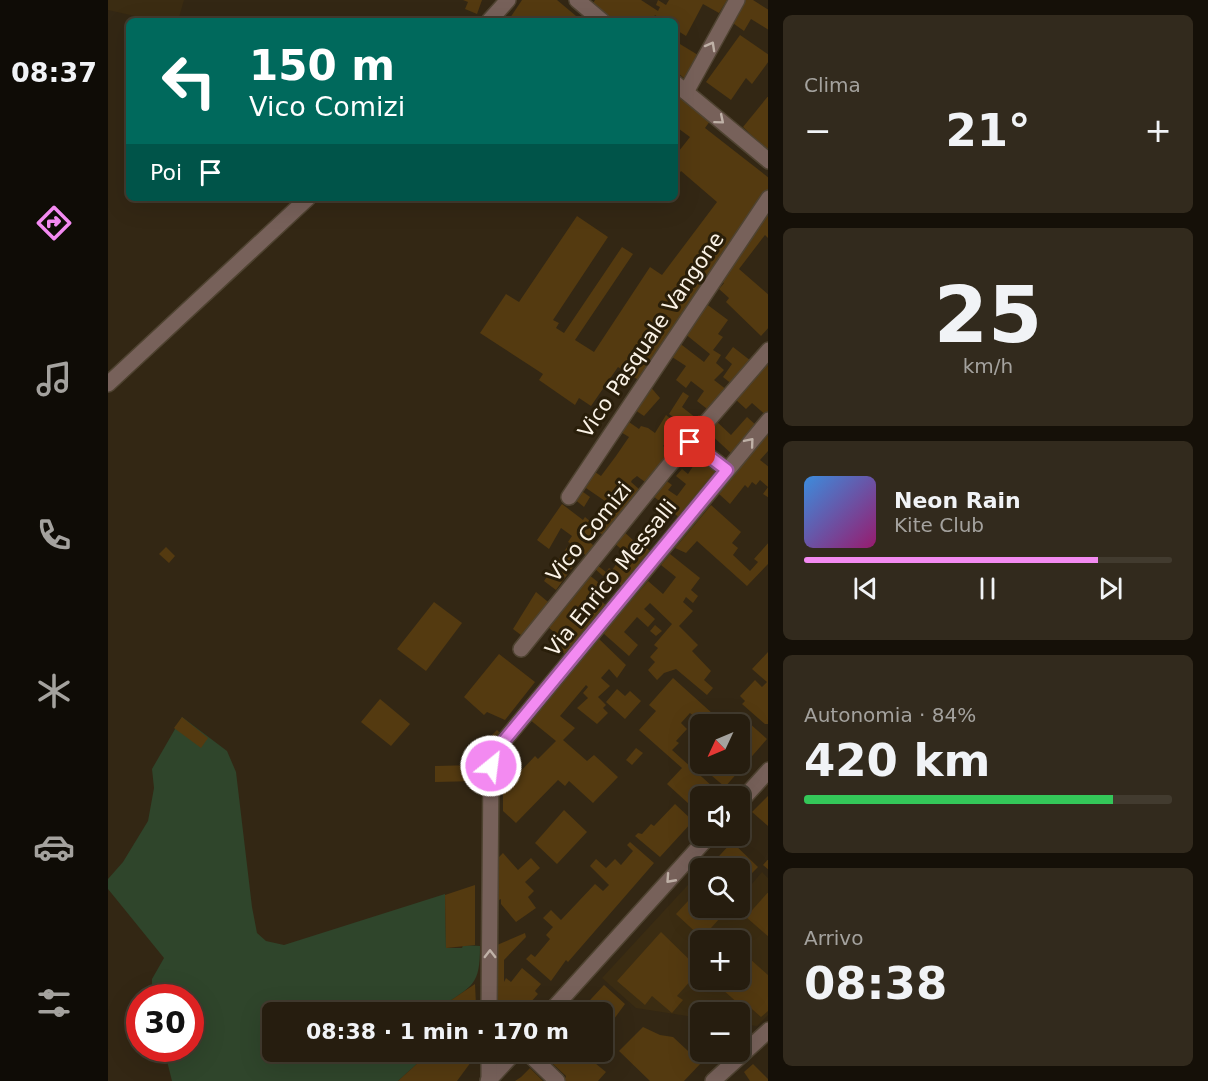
<!DOCTYPE html>
<html lang="it">
<meta charset="utf-8">
<style>
body{margin:0;font-family:"DejaVu Sans",sans-serif;background:#322a1d;color:#f1f3f6;height:100vh;display:flex;flex-direction:column;font-size:22px;white-space:nowrap}
*{box-sizing:border-box;margin:0}
p{font-size:20px;color:#a4a29e}
.icon{flex:none;width:33px;height:33px;fill:none;stroke:currentColor;stroke-width:2;stroke-linecap:round;stroke-linejoin:round}
.map{position:relative;flex:1;overflow:hidden}
.sheet{display:flex;flex-direction:column;gap:15px;padding:15px;background:#151008;width:440px}
.sheet>*{flex:none}
.hud{position:absolute;left:18px;top:18px;width:552px;height:183px;border-radius:9px;box-shadow:0 6px 24px #0002,0 0 0 2px #423b2f;background:#00695c;color:#fff;overflow:hidden}
.needle{width:39px;rotate:226deg}
.tools{position:absolute;left:582px;top:714px;display:grid;gap:12px}
.tools a{display:grid;place-items:center;width:60px;height:60px;border-radius:9px;background:#261d0f;box-shadow:0 6px 24px #0002,0 0 0 2px #423b2f;font-size:30px}
.speed{position:absolute;left:18px;top:984px;display:flex;gap:12px;font-size:30px;font-weight:700;text-align:center}
.speed>*{display:grid;place-content:center;width:78px;height:78px;border-radius:50%;background:#261d0f;box-shadow:0 6px 24px #0002,0 0 0 2px #423b2f;line-height:1}
.speed .limit{border:9px solid #d22;background:#fff;color:#111}
.pin{position:absolute;display:grid;place-items:center;width:51px;height:51px;color:#fff;margin:-26px;border-radius:12px;box-shadow:0 3px 9px #0006}
.me{position:absolute;width:66px;margin:-33px;rotate:29deg;stroke-linejoin:round;filter:drop-shadow(0 0 4px #0008)}
.turn{display:flex;align-items:center;gap:21px;height:126px;padding:0 24px;font-size:27px}
.turn .icon{width:78px;height:78px;stroke-width:2.5}
.turn b{display:block;font-size:42px;line-height:51px}
.then{display:flex;align-items:center;height:57px;padding:0 24px;background:#0003;gap:12px;font-size:22px}
.big{font-size:45px;font-weight:700;line-height:1.1}
.sheet .card{flex:1;display:flex;flex-direction:column;justify-content:center;gap:9px;min-width:0;padding:0 21px;border-radius:9px;background:#322a1d}
.sheet .dial{align-items:center;gap:0}
.dial b{font-size:78px;line-height:1}
.song{display:flex;align-items:center;gap:18px}
.cover{width:72px;height:72px;border-radius:9px;background:linear-gradient(135deg,hsl(210 70% 55%),hsl(320 70% 35%))}
.played{height:6px;border-radius:3px;background:linear-gradient(90deg,#f38af1 80%,#423b2f 80%)}
.keys{display:flex;justify-content:space-around;direction:ltr}
.heat{display:flex;justify-content:space-between;align-items:center;font-size:33px;direction:ltr}
.charge{height:9px;border-radius:4px;background:linear-gradient(90deg,#34c759 84%,#423b2f 0)}
.trip{position:absolute;left:154px;top:1002px;width:351px;height:60px;border-radius:9px;background:#261d0f;box-shadow:0 6px 24px #0002,0 0 0 2px #423b2f;font-weight:700;line-height:60px;text-align:center}
main{display:flex;flex:1;min-height:0}
.dock{display:flex;flex-direction:column;width:108px;justify-content:space-around;align-items:center;background:#0f0c06;color:#a4a29e}
.dock .icon{width:42px;height:42px}
.dock .active{color:#f38af1}
.dock b{font-size:27px;color:#f1f3f6}
.map>svg:first-child{display:block}
.built{fill:#3b2c12;fill-rule:evenodd}
.green{fill:#2f452b}
.building{fill:#543a10}
.lines{fill:none;stroke-linecap:round;stroke-linejoin:round}
.minor-casing{stroke:#4f4331;stroke-width:18}
.minor{stroke:#77615a;stroke-width:15}
.oneway{stroke:#bfb1a7}
.route-casing{stroke:#9e5a9d;stroke-width:15}
.route{stroke:#f38af1;stroke-width:10}
.labels{text-anchor:middle;dominant-baseline:central;stroke-width:6;stroke-linejoin:round;paint-order:stroke}
.street-label{font-size:21px;fill:#faf2e6;stroke:#291e0a}
</style>
<main>
<nav class="dock">
<b>08:37</b>
<svg class="icon active" aria-label="directions" viewBox="0 0 24 24"><path d="M12 3l9 9-9 9-9-9zM9 14v-3h6M13 9l2 2-2 2"/></svg>
<svg class="icon" aria-label="music" viewBox="0 0 24 24"><path d="M9 18V5l10-2v13"/><circle cx="6" cy="18" r="3"/><circle cx="16" cy="16" r="3"/></svg>
<svg class="icon" aria-label="phone" viewBox="0 0 24 24"><path d="M5 4h4l2 5-3 2q2 4 5 5l2-3 5 2v4C11 20 4 13 5 4z"/></svg>
<svg class="icon" aria-label="climate" viewBox="0 0 24 24"><path d="M12 3v18M4 7l16 10M4 17L20 7"/></svg>
<svg class="icon" aria-label="car" viewBox="0 0 24 24"><path d="M5 17H2v-5l4-1 3-4h7l3 4 3 1v5h-3M9 17h6M6 11h13"/><circle cx="7" cy="17" r="2"/><circle cx="17" cy="17" r="2"/></svg>
<svg class="icon" aria-label="filters" viewBox="0 0 24 24"><path d="M4 7h16M4 17h16"/><circle cx="9" cy="7" r="2"/><circle cx="15" cy="17" r="2"/></svg>
</nav>
<div class="map">
<svg width="661" height="1081" viewBox="0 0 661 1081">
<rect width="100%" height="100%" fill="#332714"/>
<!-- built -->
<g class="built">
<path d="M0,0H76L70,21H49L0,10Z"/>
<path d="M654,872L660,878V1015L649,1026L632,1024V1012H592V1018L528,1008L494,978L590,874L592,877V908H632V898ZM592,940H632V980H592Z"/>
</g>
<!-- green -->
<path class="green" d="M74,717L119,751L128,772L144,907L149,933L158,941L176,945L337,894L338,948H354L355,945L372,946C372,986 365,985 333,1007L329,1001L317,1008L319,1012H165V1052H322L290,1081H64L56,1049L82,1048V998L44,997V979L56,958L0,889V879L15,862L40,821L46,788L44,769Z"/>
<!-- building -->
<g class="building">
<path d="M355,0H374L369,14L357,9L360,2Z"/>
<path d="M414,0H449L474,21H400Z"/>
<path d="M487,0H533L550,11L552,7L548,5L550,0L558,5L561,0H619L611,13L595,4L578,36L567,29V21H555L547,15L544,21H507L484,5Z"/>
<path d="M636,0H645L661,10V30L643,19L636,31L622,21Z"/>
<path d="M632,35L661,55V61L644,84L638,78L623,100L598,82Z"/>
<path d="M567,41L590,55L576,78L567,71Z"/>
<path d="M574,93L586,103L583,107L602,121L597,128L661,178V188L532,381L510,367L483,406L471,398L467,405L431,380L435,374L372,333L398,294L411,302L469,216L500,237L445,320L451,323L448,328L456,333L514,247L525,254L467,340L486,352L542,267L554,275L609,202L573,171L570,175L567,171V156L582,137L567,126V103Z"/>
<path d="M661,95V152L635,127Z"/>
<path d="M661,206V239L657,235L631,269L661,295V327L653,336L618,302L621,298L611,289L616,283L611,280Z"/>
<path d="M597,303L620,320L610,334L615,337L605,350L613,355L608,363L616,370L606,380L619,390L603,412L589,401L596,391L583,381L578,388L568,380L578,366L561,355L570,342L596,362L602,354L576,333Z"/>
<path d="M625,347L643,361L625,385L615,377L624,364L617,358Z"/>
<path d="M661,357V414L659,416L644,403L638,409L626,398Z"/>
<path d="M540,384L552,398L536,416L524,408Z"/>
<path d="M575,392L581,396L574,407L588,418L591,415L596,419L586,432L561,414Z"/>
<path d="M558,415L573,427L555,446L565,454L541,485L529,476L524,480L523,482L532,490L500,539L487,529L479,540L491,550L484,560L475,553L448,590L436,581L462,543L460,542L464,536L453,528L441,549L429,540L454,504L475,520L477,517L484,523L488,518L493,522L517,489L510,484L497,501L478,488L476,491L472,488L484,470L493,476L508,456L521,437L511,431L518,420L531,429L533,426L540,428L547,433Z"/>
<path d="M639,417L650,427L626,456L598,430L607,420L623,435Z"/>
<path d="M661,432V450L652,460L661,467V498L655,494L660,487L652,480L648,485L644,482L640,488L637,485L622,504L611,494Z"/>
<path d="M591,457L611,472L573,519L544,495L556,479L564,485L560,490L569,496L578,484L568,476L574,469L580,474Z"/>
<path d="M471,489L482,497L476,507L465,498Z"/>
<path d="M603,505L633,532L624,543L630,548L625,555L642,571L650,562L646,559L661,542V563L639,586L589,541L578,553L567,548Z"/>
<path d="M515,531L535,549L537,547L545,553L515,587L498,573L495,576L486,568L489,565L498,572L501,568L504,570L517,552L506,543Z"/>
<path d="M58,547L67,556L61,563L51,554Z"/>
<path d="M562,554L592,578L583,590L590,596L585,603L578,597L575,602L585,611L571,626L590,645L584,651L603,671L596,680L605,688L599,695L568,669L556,673L549,680L540,670L547,662L542,657L550,648L546,645L564,624L542,603L536,609L547,619L540,627L529,617L516,632L530,645L521,656L495,633L540,581L555,594L568,577L553,565Z"/>
<path d="M480,574L491,583L482,595L500,606L459,656L447,646L453,638L440,627Z"/>
<path d="M428,592L445,606L417,638L405,629Z"/>
<path d="M326,602L354,623L318,671L289,649Z"/>
<path d="M547,625L554,631L548,636L542,631Z"/>
<path d="M490,638L518,665L509,678L501,669L493,678L502,686L490,697L498,705L495,708L500,713L489,724L469,708L480,698L475,693L480,687L478,685L452,716L467,728L455,740L479,761L486,755L510,777L485,803L461,781L457,786L450,780L408,823L395,811V790L427,756L430,759L448,741L421,719Z"/>
<path d="M661,651V724H657L634,704L637,701L632,696L647,680L654,687L659,682L644,669Z"/>
<path d="M391,654L427,682L397,720L379,712L376,715L356,697Z"/>
<path d="M565,678L615,723L595,724L582,713L573,723L579,729L568,741L571,743L564,750L615,796H592V814L559,784L574,768L531,730L548,711L541,705Z"/>
<path d="M509,689L517,696L522,691L533,701L517,719L498,702Z"/>
<path d="M272,699L302,724L283,746L253,722Z"/>
<path d="M632,715L659,739L617,787L590,764H632V724H624Z"/>
<path d="M74,717L100,738L93,748L66,728Z"/>
<path d="M389,730L393,734L389,740L384,735Z"/>
<path d="M528,748L535,753L524,765L518,760Z"/>
<path d="M368,765L369,781L327,782V766Z"/>
<path d="M661,795V827L644,812Z"/>
<path d="M567,804L585,821L552,857L527,836L530,833L534,834L543,824L546,826Z"/>
<path d="M456,810L479,832L449,864L427,843Z"/>
<path d="M522,842L546,863L460,962L458,960L443,981L418,959L423,954L427,957L442,939L438,935L445,927L435,918L443,910L453,920L487,884L495,891L501,885L482,866L488,859L498,868L507,859L513,865L525,851L519,845Z"/>
<path d="M624,842L650,867L638,879L633,874L632,875V868H600Z"/>
<path d="M395,853L410,870L423,858L432,868L417,882L426,891L420,897L428,908L408,922L393,904V899L389,901L388,860Z"/>
<path d="M661,858V870L655,865Z"/>
<path d="M367,885V945L338,948L337,895Z"/>
<path d="M592,888V908H621L594,938L568,914Z"/>
<path d="M661,891V937L638,917Z"/>
<path d="M553,932L592,970L569,996L575,1000L564,1013L544,996L537,1005L509,981Z"/>
<path d="M417,933L418,937L396,960V982L398,978L403,982L414,968L433,984L427,991L430,994L414,1012H389V945Z"/>
<path d="M632,950L661,976V1010L653,1017L636,1002L633,1006L604,980H632Z"/>
<path d="M367,984L368,1005L360,1012H319L316,1009L328,1001L333,1007Z"/>
<path d="M496,985L517,1004L495,1034V1012H471Z"/>
<path d="M584,1020L592,1021V1029Z"/>
<path d="M535,1027L552,1035L565,1037L593,1063L576,1081H542L511,1051Z"/>
<path d="M322,1052H363V1062L349,1081H290Z"/>
<path d="M436,1052H479L482,1059L498,1072L490,1081H456L458,1076L434,1054Z"/>
<path d="M645,1064L661,1080V1081H642L636,1072Z"/>
<path d="M422,1068L435,1081H407L413,1077Z"/>
</g>
<g class="lines">
<defs>
<g id="minor">
<path d="M469,0L494,21"/>
<path d="M381,21L400,0"/>
<path d="M567,83L661,161"/>
<path d="M578,92L629,0"/>
<path d="M0,384L200,198"/>
<path d="M582,442L619,470"/>
<path d="M461,497L661,198"/>
<path d="M413,649L558,469L661,350"/>
<path d="M632,802L661,770"/>
<path d="M381,1012L383,766L390,748L661,420"/>
<path d="M442,1012L601,836"/>
<path d="M419,1052L449,1081"/>
<path d="M380,1081L407,1052"/>
<path d="M381,1081V1052"/>
<path d="M605,1081L661,1030"/>
</g>
</defs>
<!-- minor casing -->
<use href="#minor" class="minor-casing"/>
<!-- minor -->
<use href="#minor" class="minor"/>
</g>
<!-- one-way arrows -->
<defs><path id="oneway-chevron" d="M-2-3.5L2.5 0L-2 3.5" fill="none" stroke-width="1.6" stroke-linecap="round" stroke-linejoin="round" transform="scale(1.5)"/></defs>
<g class="oneway">
<use href="#oneway-chevron" transform="translate(603 46) rotate(-61)"/>
<use href="#oneway-chevron" transform="translate(612 120) rotate(40)"/>
<use href="#oneway-chevron" transform="translate(642 442) rotate(-50)"/>
<use href="#oneway-chevron" transform="translate(562 879) rotate(132)"/>
<use href="#oneway-chevron" transform="translate(382 954) rotate(-90)"/>
</g>
<g class="lines">
<defs>
<path id="route" d="M383,766L390,748L619,470L582,442"/>
</defs>
<!-- route casing -->
<use href="#route" class="route-casing"/>
<!-- route -->
<use href="#route" class="route"/>
</g>
<g class="labels">
<!-- street labels -->
<g class="street-label">
<text transform="translate(543 335) rotate(-56)">Vico Pasquale Vangone</text>
<text transform="translate(481 532) rotate(-51)">Vico Comizi</text>
<text transform="translate(503 578) rotate(-51)">Via Enrico Messalli</text>
</g>
</g>
</svg>
<div class="tools">
<a><svg class="needle" viewBox="-14 -14 28 28"><path d="M0-13l5 13h-10z" fill="#e53935"/><path d="M0 13l5-13h-10z" fill="#a4a29e"/></svg></a>
<a><svg class="icon" aria-label="sound" viewBox="0 0 24 24"><path d="M4 9h4l5-4v14l-5-4H4zM17 9q2 3 0 6"/></svg></a>
<a><svg class="icon" aria-label="search" viewBox="0 0 24 24"><circle cx="10" cy="10" r="6"/><path d="M15 15l6 6"/></svg></a>
<a>+</a>
<a>−</a>
</div>
<div class="speed"><div class="limit">30</div></div>
<div class="pin" style="left:582px;top:442px;background:#d93025"><svg class="icon" aria-label="arrive" viewBox="0 0 24 24"><path d="M6 21V4h12l-3 4 3 4H6"/></svg></div>
<svg class="me" style="left:383px;top:766px" viewBox="-20 -20 40 40"><circle r="17" fill="#f38af1" stroke="#fff" stroke-width="3"/><path d="M0-11L8 9 0 5-8 9z" fill="#fff"/></svg>
<div class="trip">08:38 · 1 min · 170 m</div>
<div class="hud">
<div class="turn"><svg class="icon" aria-label="left" viewBox="0 0 24 24"><path d="M17 20v-9H6M10 6l-5 5 5 5"/></svg><div><b>150 m</b>Vico Comizi</div></div>
<div class="then">Poi<svg class="icon" aria-label="arrive" viewBox="0 0 24 24"><path d="M6 21V4h12l-3 4 3 4H6"/></svg></div>
</div>
</div>
<section class="sheet">
<div class="card"><p>Clima</p>
<div class="heat"><a>−</a><b class="big">21°</b><a>+</a></div>
</div>
<div class="card dial"><b>25</b><p>km/h</p></div>
<div class="card">
<div class="song"><i class="cover"></i><div><b>Neon Rain</b><p>Kite Club</p></div></div>
<div class="played"></div>
<div class="keys"><svg class="icon" aria-label="previous" viewBox="0 0 24 24"><path d="M18 5L8 12l10 7zM5 5v14"/></svg><svg class="icon" aria-label="pause" viewBox="0 0 24 24"><path d="M8 5v14M16 5v14"/></svg><svg class="icon" aria-label="next" viewBox="0 0 24 24"><path d="M6 5l10 7-10 7zM19 5v14"/></svg></div>
</div>
<div class="card"><p>Autonomia · 84%</p><b class="big">420 km</b><div class="charge"></div></div>
<div class="card"><p>Arrivo</p><b class="big">08:38</b></div>
</section>
</main>
